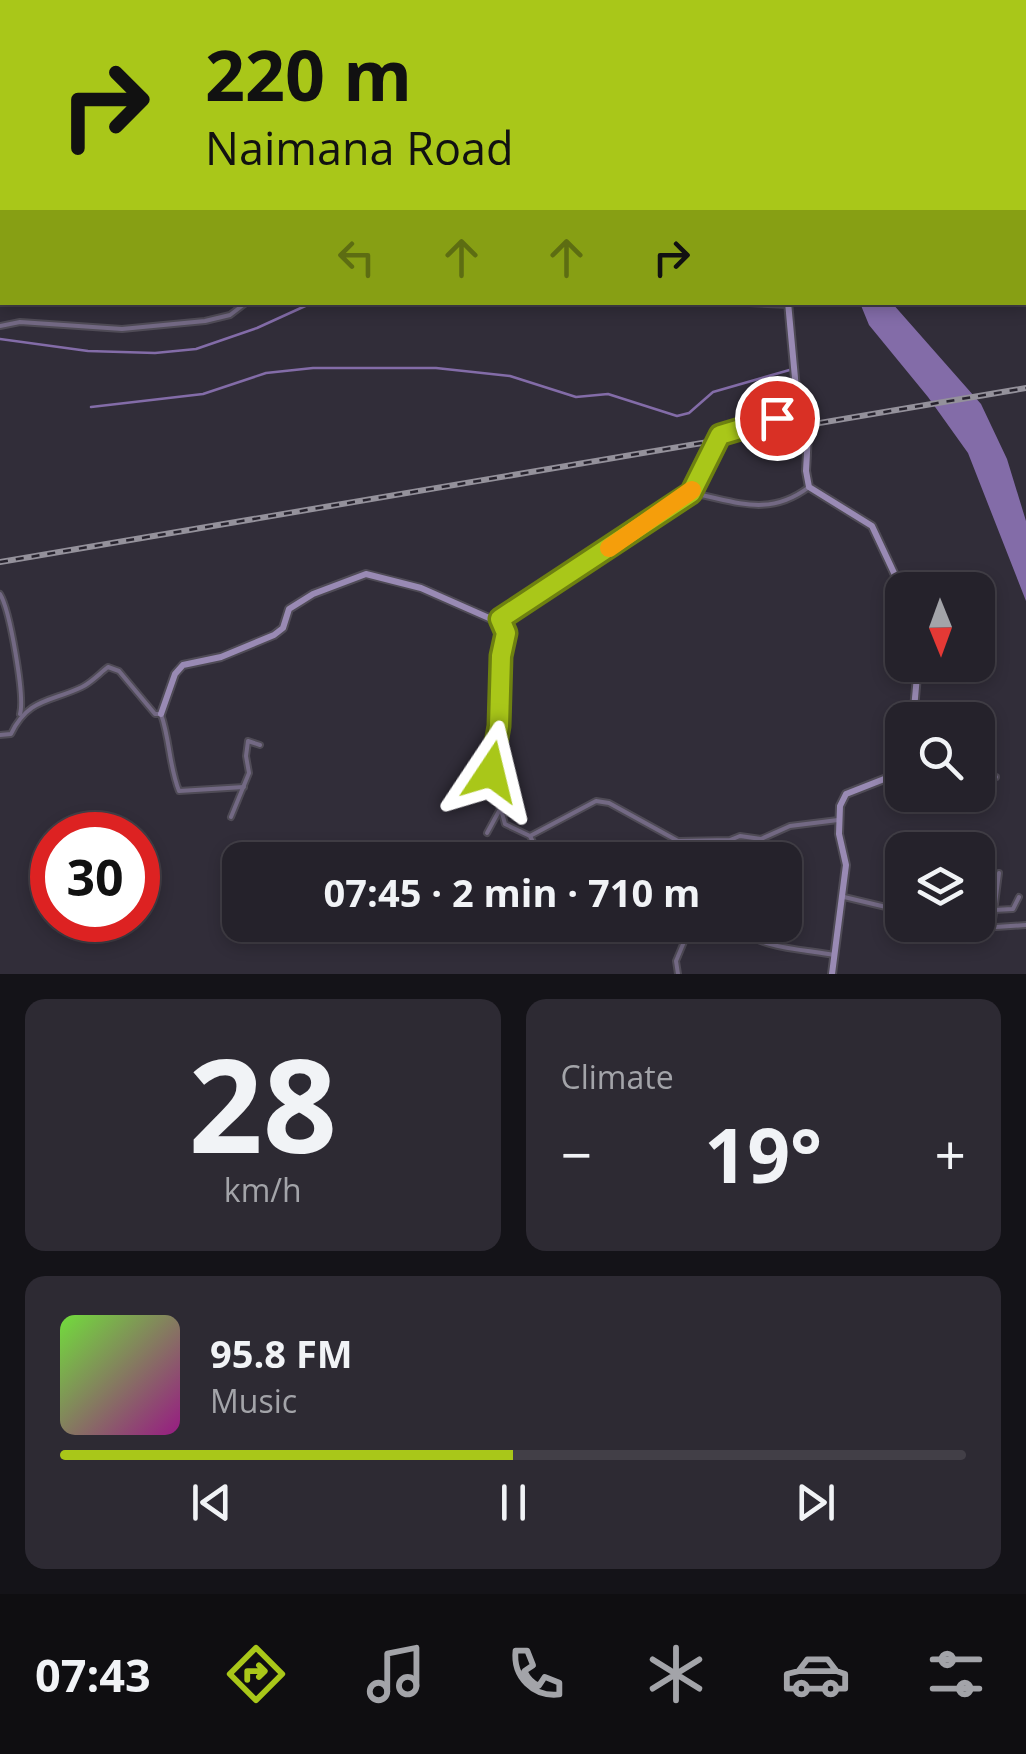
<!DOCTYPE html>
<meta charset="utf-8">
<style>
body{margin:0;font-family:"Open Sans",sans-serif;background:#2d2a33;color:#f1f3f6;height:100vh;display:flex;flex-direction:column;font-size:38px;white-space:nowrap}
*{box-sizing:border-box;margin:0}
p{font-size:32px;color:#a3a4a9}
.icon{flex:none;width:55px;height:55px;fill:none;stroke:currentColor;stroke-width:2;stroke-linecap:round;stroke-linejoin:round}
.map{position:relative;height:974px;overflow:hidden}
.details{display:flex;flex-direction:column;gap:25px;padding:25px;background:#141318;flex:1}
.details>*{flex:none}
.banner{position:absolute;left:0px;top:0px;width:1028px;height:305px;box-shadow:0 5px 15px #0003,0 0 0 2px #423f47;background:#a9c719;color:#111;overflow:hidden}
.needle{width:65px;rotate:179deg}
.buttons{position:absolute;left:885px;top:572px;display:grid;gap:20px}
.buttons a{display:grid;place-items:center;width:110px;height:110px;border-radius:20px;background:#25222b;box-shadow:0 5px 15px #0003,0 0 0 2px #423f47;font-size:50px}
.speed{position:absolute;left:30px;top:812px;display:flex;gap:20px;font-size:50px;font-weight:700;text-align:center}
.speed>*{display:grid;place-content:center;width:130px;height:130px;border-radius:50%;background:#25222b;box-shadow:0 5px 15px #0003,0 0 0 2px #423f47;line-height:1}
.speed .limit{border:15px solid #d22;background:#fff;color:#111}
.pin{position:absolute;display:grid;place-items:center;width:85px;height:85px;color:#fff;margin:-42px;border:5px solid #fff;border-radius:50%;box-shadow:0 2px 10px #0007}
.me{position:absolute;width:110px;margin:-55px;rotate:10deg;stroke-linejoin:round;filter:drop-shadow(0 0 8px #0008)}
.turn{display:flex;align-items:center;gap:35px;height:210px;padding:0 40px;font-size:45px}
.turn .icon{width:130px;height:130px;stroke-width:2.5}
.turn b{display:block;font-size:70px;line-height:85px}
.lanes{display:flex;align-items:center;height:95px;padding:0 40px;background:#0003;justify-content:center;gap:50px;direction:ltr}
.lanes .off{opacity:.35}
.big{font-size:75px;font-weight:700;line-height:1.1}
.details .card{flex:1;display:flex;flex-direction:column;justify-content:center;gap:15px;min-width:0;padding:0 35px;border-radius:20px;background:#2d2a33}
.details .dial{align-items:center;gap:0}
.dial b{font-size:130px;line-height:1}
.song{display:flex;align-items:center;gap:30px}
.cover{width:120px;height:120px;border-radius:15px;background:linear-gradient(135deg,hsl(100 70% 55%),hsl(310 70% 35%))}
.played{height:10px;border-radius:5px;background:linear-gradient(90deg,#a9c719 50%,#423f47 50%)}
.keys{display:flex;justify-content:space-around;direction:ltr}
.heat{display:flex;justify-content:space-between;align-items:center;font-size:55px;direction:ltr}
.details .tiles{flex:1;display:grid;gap:25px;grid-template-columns:1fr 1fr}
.card:last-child{grid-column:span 2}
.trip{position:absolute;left:222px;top:842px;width:580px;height:100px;border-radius:20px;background:#25222b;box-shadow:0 5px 15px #0003,0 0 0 2px #423f47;font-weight:700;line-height:100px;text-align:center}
.dock{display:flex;height:160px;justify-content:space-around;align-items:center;background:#0f0e11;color:#a3a4a9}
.dock .icon{width:70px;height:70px}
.dock .current{color:#a9c719}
.dock b{font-size:45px;color:#f1f3f6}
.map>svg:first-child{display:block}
.water{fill:#836ca8}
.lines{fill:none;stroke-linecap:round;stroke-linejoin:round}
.stream{stroke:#836ca8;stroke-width:2.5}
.street-casing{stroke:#4f4b56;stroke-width:8}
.secondary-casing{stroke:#4f4b56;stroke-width:10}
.street{stroke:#736984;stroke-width:4}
.secondary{stroke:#998ab4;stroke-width:6}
.rail-casing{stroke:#94919b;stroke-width:6}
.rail{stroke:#27232e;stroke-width:2.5;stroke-dasharray:8;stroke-linecap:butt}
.route-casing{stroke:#6e8110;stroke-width:25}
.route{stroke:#a9c719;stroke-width:18}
.slow{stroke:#f59e0b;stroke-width:18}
</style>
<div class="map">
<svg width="1026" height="974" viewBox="0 0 1026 974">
<rect width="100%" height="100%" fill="#312d39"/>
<!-- water -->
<path class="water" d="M860,303H892L981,404L1007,459L1026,521V601L968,453L928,397L869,325Z"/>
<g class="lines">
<!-- stream -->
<g class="stream">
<path d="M0,339L88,351L155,353L196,349L257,328L314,302"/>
<path d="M91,407L203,394L266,373L313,368H436L510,376L576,397L608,394L677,416L689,413L713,392L793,369"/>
</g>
<defs>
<g id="street">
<path d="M271,0L272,2"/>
<path d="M562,0L567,2"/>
<path d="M0,1V0"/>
<path d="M71,2L72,0"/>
<path d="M696,2L704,0"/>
<path d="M0,9L2,52"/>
<path d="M0,154H2"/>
<path d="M729,302L789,305"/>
<path d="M0,326L20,322L122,329L205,321L230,315L247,302"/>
<path d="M691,493C736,501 768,518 809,487"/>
<path d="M0,594C10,610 25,697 20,714"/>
<path d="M499,619L506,633L501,656L499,726L491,772L505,824L530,836L542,860"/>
<path d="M0,735L11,734C28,698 51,702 82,687C92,682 100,673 108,667L119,671L155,714H161C170,740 169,766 179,791L244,787"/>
<path d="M978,775L996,777"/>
<path d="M231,817L249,773L246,756L248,741L260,745"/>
<path d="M487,833L499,811"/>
<path d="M530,836L596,801L609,803L678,841L730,840L740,836L761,839L790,826L838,820"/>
<path d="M978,877L997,883"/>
<path d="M844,897L886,907L902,916"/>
<path d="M994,910L1013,909L1019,897"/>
<path d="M735,925C758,949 802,949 834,955"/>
<path d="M926,925L967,929L1026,925"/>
<path d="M992,927L999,873"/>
<path d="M678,974L676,961L691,925"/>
</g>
<g id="secondary">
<path d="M369,0V2"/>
<path d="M881,2L887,0"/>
<path d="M0,240L2,239"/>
<path d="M794,394L809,416L806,471L809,487L872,526L902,590"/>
<path d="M161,714L175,674L183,665L221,657L274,635L283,628L289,609L313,594L366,574L421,588L489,618L499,619L514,612L691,493L720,435L777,418L796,389L788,302"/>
<path d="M913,720L918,665"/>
<path d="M832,974L846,865L839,834L840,806L846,794L902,772"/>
</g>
</defs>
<!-- street casing -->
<use href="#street" class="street-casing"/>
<!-- secondary casing -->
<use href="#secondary" class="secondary-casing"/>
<!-- street -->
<use href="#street" class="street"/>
<!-- secondary -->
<use href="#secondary" class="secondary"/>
<defs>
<path id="rail" d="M0,562L1026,388"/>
</defs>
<!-- rail casing -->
<use href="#rail" class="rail-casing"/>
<!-- rail -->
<use href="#rail" class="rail"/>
</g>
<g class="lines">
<defs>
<path id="route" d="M491,772L499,726L501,656L506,633L500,619L691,493L720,435L777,418"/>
</defs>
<!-- route casing -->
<use href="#route" class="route-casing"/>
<!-- route -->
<use href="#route" class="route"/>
<!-- slow -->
<path class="slow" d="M609,548L692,490"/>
</g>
</svg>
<div class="buttons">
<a><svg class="needle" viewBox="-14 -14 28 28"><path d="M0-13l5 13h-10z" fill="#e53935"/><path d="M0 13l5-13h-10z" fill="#a3a4a9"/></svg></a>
<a><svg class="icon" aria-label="search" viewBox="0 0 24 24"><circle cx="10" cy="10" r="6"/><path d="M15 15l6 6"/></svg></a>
<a><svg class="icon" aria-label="layers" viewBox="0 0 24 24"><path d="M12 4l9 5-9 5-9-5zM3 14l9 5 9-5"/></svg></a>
</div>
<div class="speed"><div class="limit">30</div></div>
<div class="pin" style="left:777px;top:418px;background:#d93025"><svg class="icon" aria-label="arrive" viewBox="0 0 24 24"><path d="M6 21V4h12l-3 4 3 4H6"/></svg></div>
<svg class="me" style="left:491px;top:772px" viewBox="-20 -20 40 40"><path d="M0-17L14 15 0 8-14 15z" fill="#a9c719" stroke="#fff" stroke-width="4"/></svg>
<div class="trip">07:45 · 2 min · 710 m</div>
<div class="banner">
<div class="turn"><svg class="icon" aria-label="right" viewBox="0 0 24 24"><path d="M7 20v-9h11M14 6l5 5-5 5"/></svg><div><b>220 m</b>Naimana Road</div></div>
<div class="lanes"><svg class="icon off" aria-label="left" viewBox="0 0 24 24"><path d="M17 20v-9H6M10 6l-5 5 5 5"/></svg><svg class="icon off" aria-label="ahead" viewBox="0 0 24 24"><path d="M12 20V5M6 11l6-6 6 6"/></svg><svg class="icon off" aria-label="ahead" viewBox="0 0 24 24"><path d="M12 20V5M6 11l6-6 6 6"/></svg><svg class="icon" aria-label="right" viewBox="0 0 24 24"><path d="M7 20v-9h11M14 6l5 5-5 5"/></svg></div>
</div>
</div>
<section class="details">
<div class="tiles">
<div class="card dial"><b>28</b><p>km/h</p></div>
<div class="card"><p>Climate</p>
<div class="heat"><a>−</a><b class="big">19°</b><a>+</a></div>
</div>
<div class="card">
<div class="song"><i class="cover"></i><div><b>95.8 FM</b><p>Music</p></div></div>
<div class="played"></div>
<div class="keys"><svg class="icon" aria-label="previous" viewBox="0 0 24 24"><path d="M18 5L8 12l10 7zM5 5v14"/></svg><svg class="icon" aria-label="pause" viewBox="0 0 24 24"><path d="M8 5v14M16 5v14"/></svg><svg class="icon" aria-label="next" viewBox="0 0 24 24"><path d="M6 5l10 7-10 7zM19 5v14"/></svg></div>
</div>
</div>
</section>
<nav class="dock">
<b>07:43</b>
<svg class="icon current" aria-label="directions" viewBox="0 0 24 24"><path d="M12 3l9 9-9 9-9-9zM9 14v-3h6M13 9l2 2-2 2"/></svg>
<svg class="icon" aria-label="music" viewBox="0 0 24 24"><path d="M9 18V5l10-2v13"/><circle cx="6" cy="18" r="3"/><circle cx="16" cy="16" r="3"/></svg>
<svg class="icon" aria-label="phone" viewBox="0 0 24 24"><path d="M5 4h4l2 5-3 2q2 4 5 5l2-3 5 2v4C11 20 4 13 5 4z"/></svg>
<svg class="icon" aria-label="climate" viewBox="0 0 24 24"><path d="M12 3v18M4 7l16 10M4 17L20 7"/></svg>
<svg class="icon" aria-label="car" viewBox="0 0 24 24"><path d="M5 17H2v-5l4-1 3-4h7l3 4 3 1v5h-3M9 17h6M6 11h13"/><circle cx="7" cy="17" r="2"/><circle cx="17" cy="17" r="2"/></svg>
<svg class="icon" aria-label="filters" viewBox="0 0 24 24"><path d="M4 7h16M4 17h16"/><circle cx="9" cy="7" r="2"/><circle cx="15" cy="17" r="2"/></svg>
</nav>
